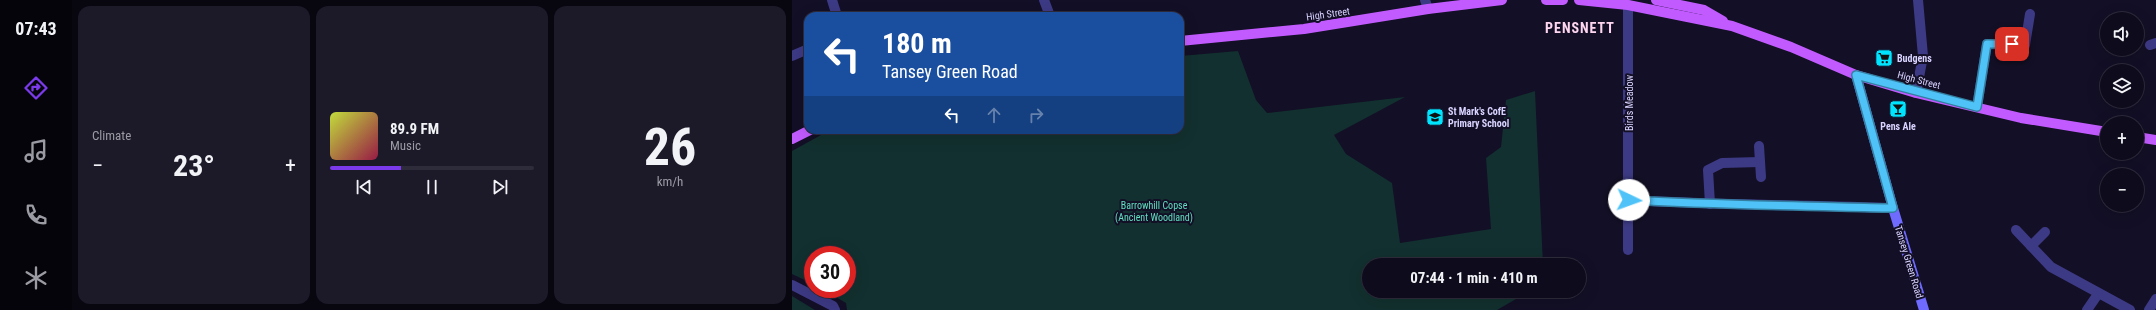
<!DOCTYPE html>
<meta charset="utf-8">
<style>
body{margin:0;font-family:"Roboto Condensed",sans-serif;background:#1c1929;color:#f1f3f6;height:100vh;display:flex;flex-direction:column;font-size:15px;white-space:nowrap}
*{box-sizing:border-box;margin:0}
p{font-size:13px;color:#9b9ba3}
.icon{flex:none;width:22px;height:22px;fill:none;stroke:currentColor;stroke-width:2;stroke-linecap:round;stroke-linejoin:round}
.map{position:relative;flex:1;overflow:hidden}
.details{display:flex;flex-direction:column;gap:6px;padding:6px;background:#08060f;width:720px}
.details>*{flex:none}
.guide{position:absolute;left:12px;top:12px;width:380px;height:122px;border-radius:12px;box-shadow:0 4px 16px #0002,0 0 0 1px #2e2b3b;background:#1a4fa0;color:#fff;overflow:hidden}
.tools{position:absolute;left:1308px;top:12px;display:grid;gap:8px}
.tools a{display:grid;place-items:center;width:44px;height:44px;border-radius:50%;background:#0e0b1c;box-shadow:0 4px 16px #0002,0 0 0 1px #2e2b3b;font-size:20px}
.speed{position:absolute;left:12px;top:246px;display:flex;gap:8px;font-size:20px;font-weight:700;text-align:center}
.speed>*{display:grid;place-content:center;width:52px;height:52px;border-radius:50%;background:#0e0b1c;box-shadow:0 4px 16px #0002,0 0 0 1px #2e2b3b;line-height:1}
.speed .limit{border:6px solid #d22;background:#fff;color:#111}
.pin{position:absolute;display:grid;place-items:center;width:34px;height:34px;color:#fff;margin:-17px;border-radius:8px;box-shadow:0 2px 6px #0006}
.me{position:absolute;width:44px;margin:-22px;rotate:93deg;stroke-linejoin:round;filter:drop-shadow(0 0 3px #0008)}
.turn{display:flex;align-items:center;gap:14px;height:84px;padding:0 12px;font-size:18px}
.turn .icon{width:52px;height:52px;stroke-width:2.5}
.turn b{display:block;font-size:28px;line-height:34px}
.lanes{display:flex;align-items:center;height:38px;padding:0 12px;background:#0003;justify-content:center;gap:20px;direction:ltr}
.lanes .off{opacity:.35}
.big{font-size:30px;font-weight:700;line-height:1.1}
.details .tile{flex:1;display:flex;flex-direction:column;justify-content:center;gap:6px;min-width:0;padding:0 14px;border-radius:12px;background:#1c1929}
.details .dial{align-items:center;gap:0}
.dial b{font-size:52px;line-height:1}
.song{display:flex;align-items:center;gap:12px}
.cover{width:48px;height:48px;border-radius:6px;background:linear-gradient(135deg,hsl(70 70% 55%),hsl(340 70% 35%))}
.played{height:4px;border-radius:2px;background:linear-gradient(90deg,#7c3aed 35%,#2e2b3b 35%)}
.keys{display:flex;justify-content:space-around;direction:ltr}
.heat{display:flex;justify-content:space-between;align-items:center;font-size:22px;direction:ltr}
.details .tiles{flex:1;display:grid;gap:6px;grid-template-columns:repeat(3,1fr)}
.trip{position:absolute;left:570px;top:258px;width:224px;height:40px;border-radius:20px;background:#0e0b1c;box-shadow:0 4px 16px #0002,0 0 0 1px #2e2b3b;font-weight:700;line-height:40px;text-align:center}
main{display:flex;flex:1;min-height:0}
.dock{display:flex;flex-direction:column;width:72px;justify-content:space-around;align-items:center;background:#06040b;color:#9b9ba3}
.dock .icon{width:28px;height:28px}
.dock .current{color:#7c3aed}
.dock b{font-size:18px;color:#f1f3f6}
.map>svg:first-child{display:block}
.green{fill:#12302f}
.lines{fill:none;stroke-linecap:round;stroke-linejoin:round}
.street{stroke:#3d3a85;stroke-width:10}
.secondary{stroke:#6f6bff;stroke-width:10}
.primary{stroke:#c25bff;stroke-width:10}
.route-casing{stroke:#337fa1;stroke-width:10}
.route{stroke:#4fc3f7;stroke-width:7}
.labels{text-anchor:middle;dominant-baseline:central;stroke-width:4;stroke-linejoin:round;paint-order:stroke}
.street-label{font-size:10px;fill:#d9d4ff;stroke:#130f26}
.poi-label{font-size:10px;font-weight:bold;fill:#d9d4ff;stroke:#130f26;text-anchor:start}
.park-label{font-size:10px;fill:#5fe0c0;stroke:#130f26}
.district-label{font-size:14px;font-weight:bold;letter-spacing:1px;fill:#ffd6f0;stroke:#130f26}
</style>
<main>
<nav class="dock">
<b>07:43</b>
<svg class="icon current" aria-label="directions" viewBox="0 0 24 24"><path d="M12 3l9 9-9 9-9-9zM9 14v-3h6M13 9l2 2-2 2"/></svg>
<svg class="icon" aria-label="music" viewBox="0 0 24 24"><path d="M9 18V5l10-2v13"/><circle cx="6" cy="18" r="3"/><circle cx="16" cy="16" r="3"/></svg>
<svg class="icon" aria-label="phone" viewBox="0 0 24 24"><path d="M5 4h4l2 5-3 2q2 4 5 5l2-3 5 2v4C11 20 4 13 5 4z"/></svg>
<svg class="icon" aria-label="climate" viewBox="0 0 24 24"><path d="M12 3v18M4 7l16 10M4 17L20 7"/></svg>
</nav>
<section class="details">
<div class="tiles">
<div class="tile"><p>Climate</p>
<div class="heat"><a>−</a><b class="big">23°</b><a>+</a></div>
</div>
<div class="tile">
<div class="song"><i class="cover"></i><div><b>89.9 FM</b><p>Music</p></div></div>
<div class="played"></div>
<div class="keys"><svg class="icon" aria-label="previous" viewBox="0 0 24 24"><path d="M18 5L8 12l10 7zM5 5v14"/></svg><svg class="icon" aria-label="pause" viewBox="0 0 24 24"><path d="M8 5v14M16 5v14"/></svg><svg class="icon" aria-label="next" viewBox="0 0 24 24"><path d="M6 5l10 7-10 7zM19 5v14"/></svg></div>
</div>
<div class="tile dial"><b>26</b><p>km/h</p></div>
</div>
</section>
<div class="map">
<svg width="1364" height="310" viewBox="0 0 1364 310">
<rect width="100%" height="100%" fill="#130f26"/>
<!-- green -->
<g class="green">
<path d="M446,51L464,100L475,113L613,97L542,135L554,154L600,183L608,243L699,229L694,158L709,147L714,100L743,91L751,265H577V291H738L705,310H55L54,303L30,289H55V255H21V284L0,274V151L38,130H388V56Z"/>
<path d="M0,296L23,310H0Z"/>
</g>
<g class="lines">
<!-- street -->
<g class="street">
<path d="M40,0L45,16"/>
<path d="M252,0L258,16"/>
<path d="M633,0L636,9"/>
<path d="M1358,45L1364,43"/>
<path d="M0,56L16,49"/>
<path d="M1124,93L1131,56L1126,0"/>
<path d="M1185,107L1195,44L1233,45L1238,14"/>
<path d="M967,146L969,177"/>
<path d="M837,200C925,205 1013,205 1101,208"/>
<path d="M918,204L916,170L930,163L968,162"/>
<path d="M1224,230L1259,267L1338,310"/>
<path d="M1239,246L1253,232"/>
<path d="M836,250V5"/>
<path d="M0,285L41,306L43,310"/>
<path d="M1295,310L1306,294"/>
<path d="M1357,310L1364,299"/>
</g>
<!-- secondary -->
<path class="secondary" d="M1064,75L1101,208L1132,310"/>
<!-- primary -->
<g class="primary">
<path d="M754,0H771"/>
<path d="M787,0L836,5L940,26L999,47L1064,75L1124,93L1229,118L1315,132"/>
<path d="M864,0L912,10L931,21"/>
<path d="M388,41L512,29L636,9L710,0"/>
<path d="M1345,137L1364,140"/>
<path d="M0,139L18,130"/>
</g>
</g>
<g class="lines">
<defs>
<path id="route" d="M837,200C925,205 1013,206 1101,208L1064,75L1185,107L1195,44H1220"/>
</defs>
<!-- route casing -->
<use href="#route" class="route-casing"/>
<!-- route -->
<use href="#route" class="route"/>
</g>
<!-- icons -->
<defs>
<symbol id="supermarket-square" viewBox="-11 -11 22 22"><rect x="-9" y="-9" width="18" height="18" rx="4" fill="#00e5ff" stroke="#130f26"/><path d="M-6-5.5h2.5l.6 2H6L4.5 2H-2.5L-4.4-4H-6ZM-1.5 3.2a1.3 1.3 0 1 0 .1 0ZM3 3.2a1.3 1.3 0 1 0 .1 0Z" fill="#111"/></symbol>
<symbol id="bar-square" viewBox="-11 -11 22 22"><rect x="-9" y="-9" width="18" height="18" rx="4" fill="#00e5ff" stroke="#130f26"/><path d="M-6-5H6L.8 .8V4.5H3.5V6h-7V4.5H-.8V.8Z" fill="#111"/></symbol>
<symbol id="school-square" viewBox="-11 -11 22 22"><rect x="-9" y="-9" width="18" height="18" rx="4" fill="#00e5ff" stroke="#130f26"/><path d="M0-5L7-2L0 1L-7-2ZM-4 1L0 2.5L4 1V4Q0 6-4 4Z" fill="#111"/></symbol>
</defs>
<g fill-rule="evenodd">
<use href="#supermarket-square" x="1082" y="48" width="20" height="20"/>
<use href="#bar-square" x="1096" y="99" width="20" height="20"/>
<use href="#school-square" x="633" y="107" width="20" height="20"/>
</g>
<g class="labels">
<!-- street labels -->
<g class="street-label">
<text transform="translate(536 14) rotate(-8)">High Street</text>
<text transform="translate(1127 80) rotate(15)">High Street</text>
<text transform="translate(837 103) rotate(-90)">Birds Meadow</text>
<text transform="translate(1117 262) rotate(73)">Tansey Green Road</text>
</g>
<!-- poi labels -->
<g class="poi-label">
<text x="1105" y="58">Budgens</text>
<text x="656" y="111">St Mark's CofE<tspan x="656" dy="12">Primary School</tspan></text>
<text x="1106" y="126" text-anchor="middle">Pens Ale</text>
</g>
<!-- park labels -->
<g class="park-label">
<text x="362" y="205">Barrowhill Copse<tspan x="362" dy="12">(Ancient Woodland)</tspan></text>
</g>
<!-- district labels -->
<g class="district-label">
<text x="788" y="28">PENSNETT</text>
</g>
</g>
</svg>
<div class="tools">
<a><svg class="icon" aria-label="sound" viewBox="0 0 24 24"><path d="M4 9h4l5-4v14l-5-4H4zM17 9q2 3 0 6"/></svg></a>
<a><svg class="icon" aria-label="layers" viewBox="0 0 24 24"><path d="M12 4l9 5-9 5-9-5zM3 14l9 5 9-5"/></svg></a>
<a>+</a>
<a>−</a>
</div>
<div class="speed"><div class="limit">30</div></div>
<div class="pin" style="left:1220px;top:44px;background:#d93025"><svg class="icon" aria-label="arrive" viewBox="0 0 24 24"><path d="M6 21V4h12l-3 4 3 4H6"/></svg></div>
<svg class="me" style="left:837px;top:200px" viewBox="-20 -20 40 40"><circle r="19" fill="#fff"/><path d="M0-13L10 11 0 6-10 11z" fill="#4fc3f7"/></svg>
<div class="trip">07:44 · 1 min · 410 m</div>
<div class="guide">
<div class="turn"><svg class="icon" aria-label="left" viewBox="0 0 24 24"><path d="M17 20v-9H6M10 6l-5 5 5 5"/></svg><div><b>180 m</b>Tansey Green Road</div></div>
<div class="lanes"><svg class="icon" aria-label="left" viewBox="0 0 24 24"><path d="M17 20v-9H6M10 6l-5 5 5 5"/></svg><svg class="icon off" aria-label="ahead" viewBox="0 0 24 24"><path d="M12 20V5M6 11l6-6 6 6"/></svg><svg class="icon off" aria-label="right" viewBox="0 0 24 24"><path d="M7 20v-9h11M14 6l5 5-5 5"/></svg></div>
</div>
</div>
</main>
